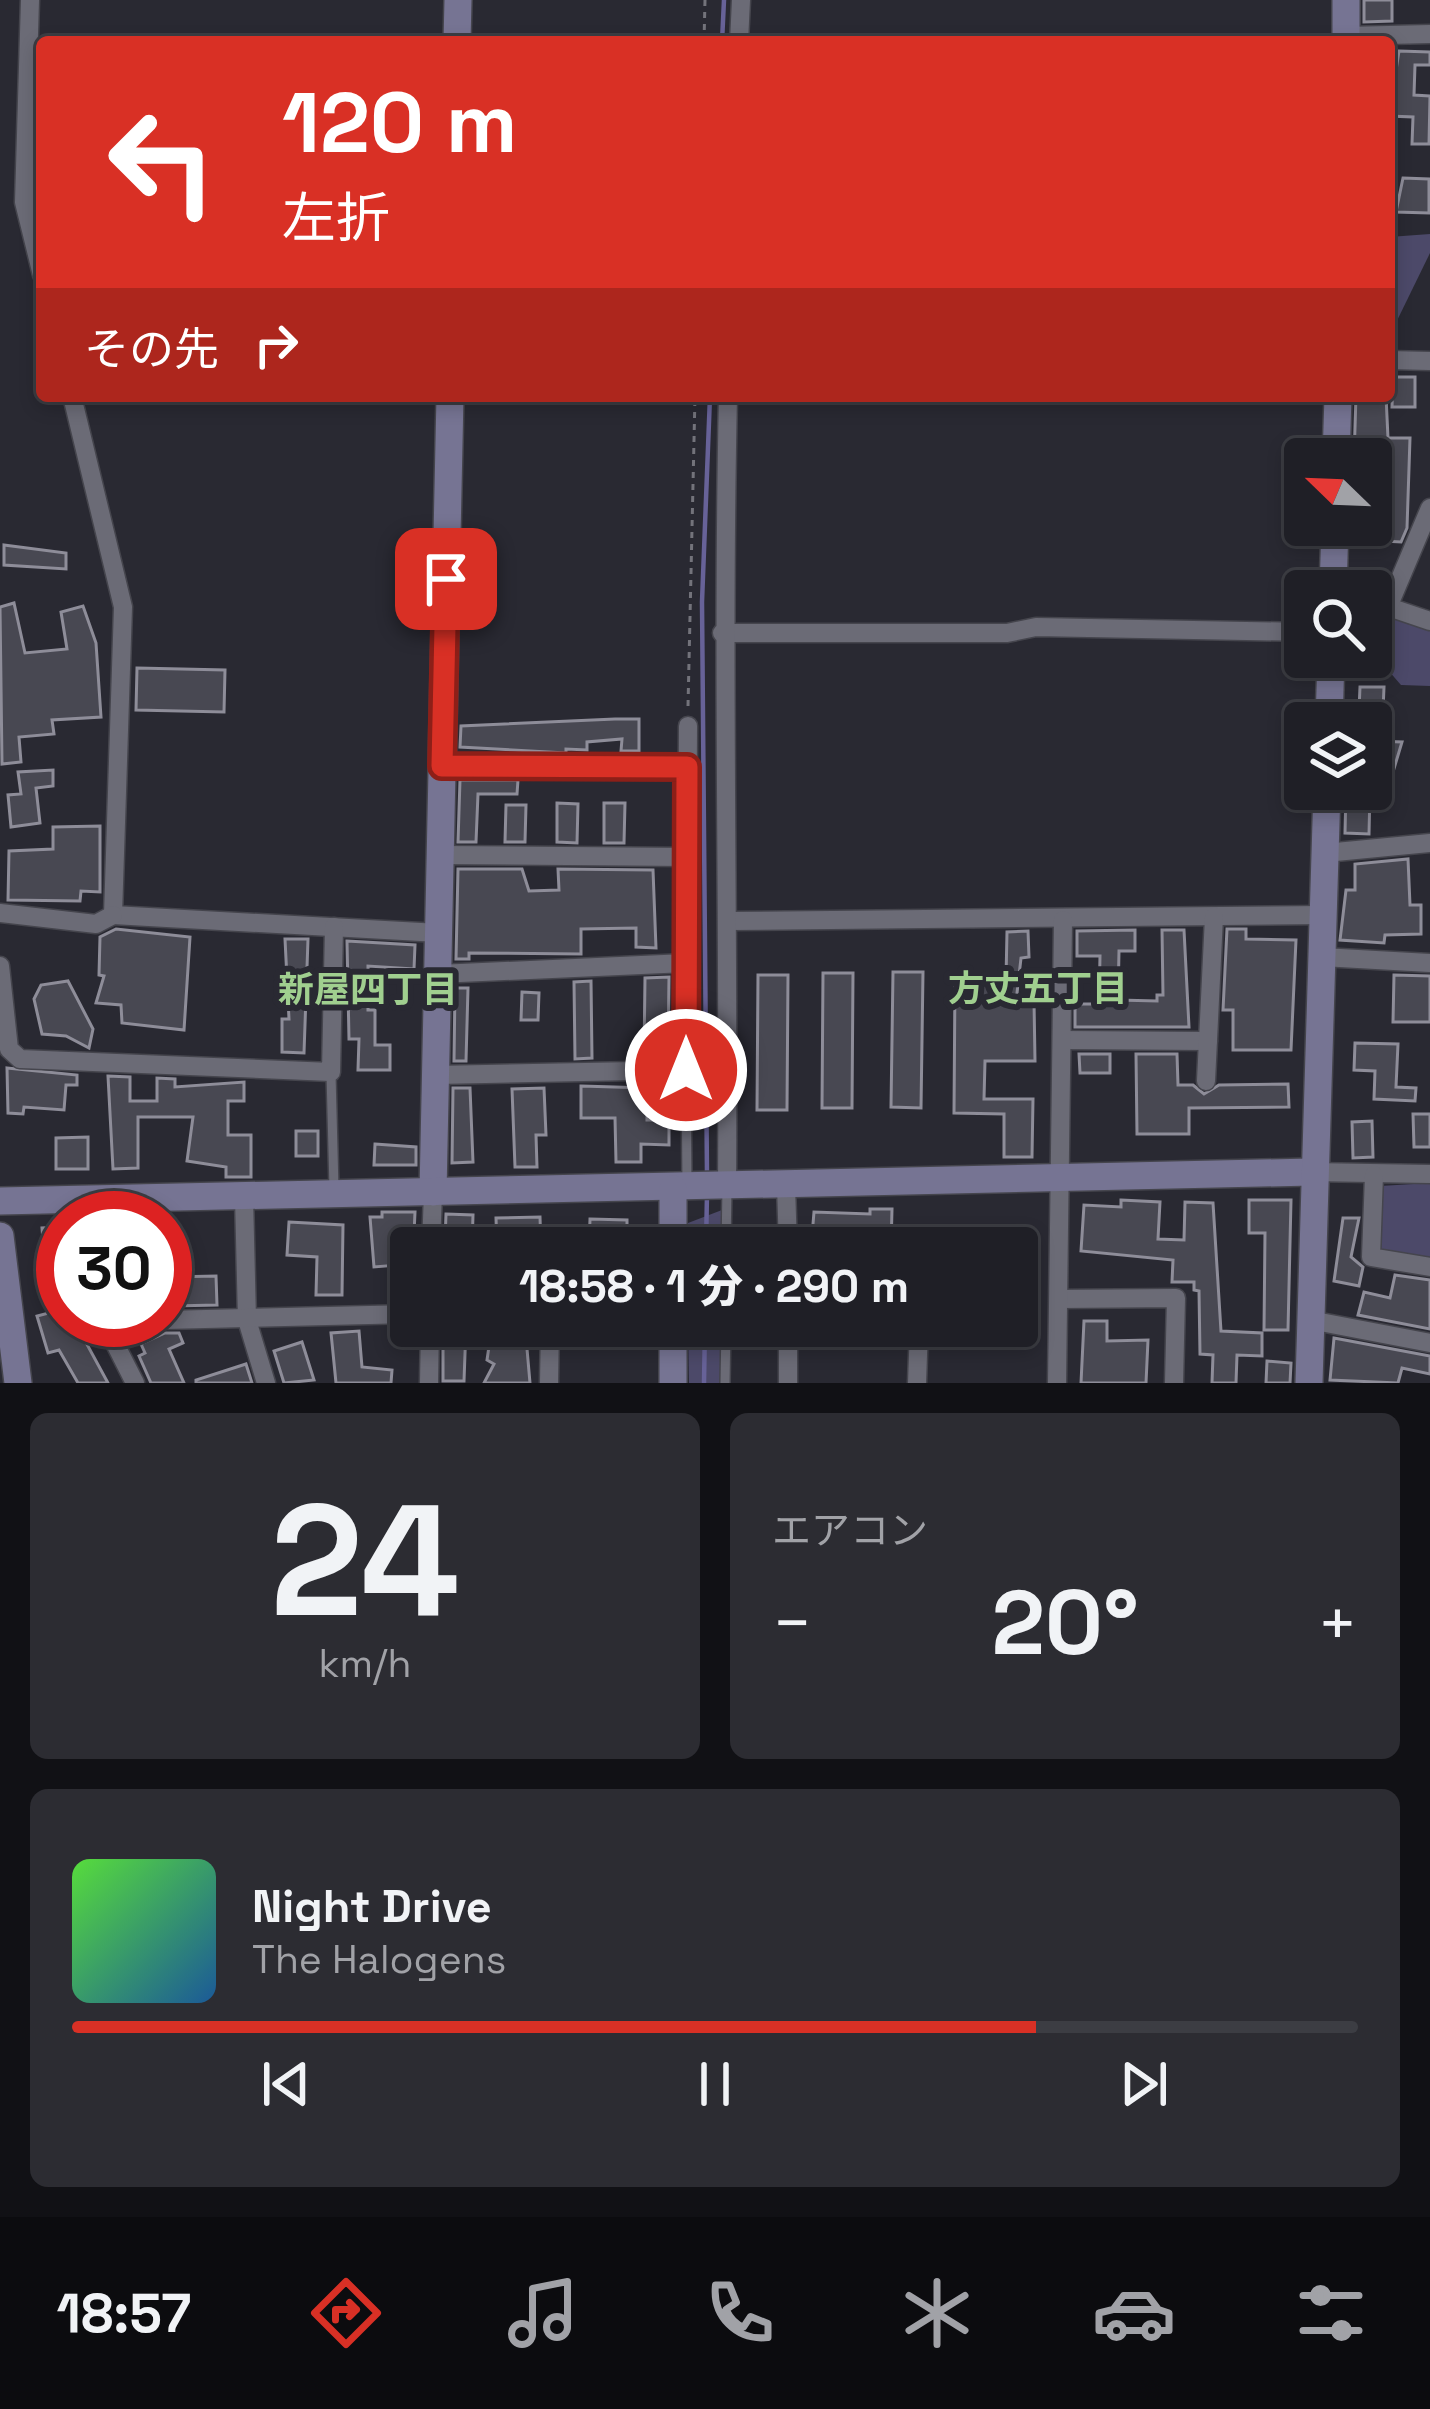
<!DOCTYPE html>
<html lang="ja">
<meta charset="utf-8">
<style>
body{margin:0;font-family:"Space Grotesk","Noto Sans JP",sans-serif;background:#2c2c32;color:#f1f3f6;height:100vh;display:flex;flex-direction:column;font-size:45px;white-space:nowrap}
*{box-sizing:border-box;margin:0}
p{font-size:39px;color:#a1a2a7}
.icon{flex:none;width:66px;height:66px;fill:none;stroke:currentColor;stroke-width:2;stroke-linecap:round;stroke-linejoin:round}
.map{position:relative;height:1383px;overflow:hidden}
.drawer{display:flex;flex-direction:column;gap:30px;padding:30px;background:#111115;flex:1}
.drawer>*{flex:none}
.banner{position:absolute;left:36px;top:36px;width:1359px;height:366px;border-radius:12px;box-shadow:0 6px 18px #0003,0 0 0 3px #3c3d43;background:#d93025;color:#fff;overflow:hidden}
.needle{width:78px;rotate:293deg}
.buttons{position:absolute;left:1284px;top:438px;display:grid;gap:24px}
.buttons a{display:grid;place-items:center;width:108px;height:108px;border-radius:12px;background:#1f1f26;box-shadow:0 6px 18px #0003,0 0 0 3px #3c3d43;font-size:60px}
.speed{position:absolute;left:36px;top:1191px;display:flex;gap:24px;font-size:60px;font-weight:700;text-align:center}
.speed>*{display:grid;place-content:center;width:156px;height:156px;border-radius:50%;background:#1f1f26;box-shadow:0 6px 18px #0003,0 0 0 3px #3c3d43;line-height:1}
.speed .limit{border:18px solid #d22;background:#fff;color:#111}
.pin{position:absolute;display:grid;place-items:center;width:102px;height:102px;color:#fff;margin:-51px;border-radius:24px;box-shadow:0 6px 18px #0006}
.me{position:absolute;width:132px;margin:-66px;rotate:0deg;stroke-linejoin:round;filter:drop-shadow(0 0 9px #0008)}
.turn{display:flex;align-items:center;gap:42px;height:252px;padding:0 48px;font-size:54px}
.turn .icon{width:156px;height:156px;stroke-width:2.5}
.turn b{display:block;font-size:84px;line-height:102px}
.then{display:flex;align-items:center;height:114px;padding:0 48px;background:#0003;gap:24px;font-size:45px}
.big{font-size:90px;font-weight:800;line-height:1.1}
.drawer .card{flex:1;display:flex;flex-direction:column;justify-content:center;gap:18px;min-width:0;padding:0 42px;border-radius:18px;background:#2c2c32}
.drawer .dial{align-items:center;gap:0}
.dial b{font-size:156px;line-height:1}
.song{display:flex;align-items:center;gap:36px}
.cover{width:144px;height:144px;border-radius:18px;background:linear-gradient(135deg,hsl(110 70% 55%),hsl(210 70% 35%))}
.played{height:12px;border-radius:6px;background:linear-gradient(90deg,#d93025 75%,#3c3d43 75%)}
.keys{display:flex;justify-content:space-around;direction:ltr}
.heat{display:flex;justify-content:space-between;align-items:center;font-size:66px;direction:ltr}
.drawer .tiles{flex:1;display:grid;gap:30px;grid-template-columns:1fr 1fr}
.card:last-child{grid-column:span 2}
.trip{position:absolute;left:390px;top:1227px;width:648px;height:120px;border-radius:12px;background:#1f1f26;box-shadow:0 6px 18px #0003,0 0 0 3px #3c3d43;font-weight:800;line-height:120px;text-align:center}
.dock{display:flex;height:192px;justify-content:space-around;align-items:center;background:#0c0c0f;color:#a1a2a7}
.dock .icon{width:84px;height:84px}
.dock .active{color:#d93025}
.dock b{font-size:54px;color:#f1f3f6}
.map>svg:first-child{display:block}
.green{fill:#4c4969}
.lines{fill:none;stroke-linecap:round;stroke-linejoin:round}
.stream{stroke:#676298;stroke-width:4.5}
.building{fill:#484852;stroke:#8e8d99;stroke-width:3}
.lane-casing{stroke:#45454d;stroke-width:12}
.street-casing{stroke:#45454d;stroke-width:21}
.secondary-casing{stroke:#45454d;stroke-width:30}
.path{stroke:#73737b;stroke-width:3;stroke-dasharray:6 6;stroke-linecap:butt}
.lane{stroke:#6b6b76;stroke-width:9}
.street{stroke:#6b6b76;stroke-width:18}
.secondary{stroke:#767493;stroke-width:27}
.route-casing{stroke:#8d1f18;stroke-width:30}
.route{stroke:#d93025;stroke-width:21}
.labels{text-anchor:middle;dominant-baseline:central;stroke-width:12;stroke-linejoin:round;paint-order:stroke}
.neighbourhood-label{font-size:36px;font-weight:bold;fill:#a0cf8f;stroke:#292932}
</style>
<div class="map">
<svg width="1430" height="1383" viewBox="0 0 1430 1383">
<rect width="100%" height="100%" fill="#292932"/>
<!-- green -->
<g class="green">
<path d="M1430,234V253L1389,337V237Z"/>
<path d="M1389,605L1430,621V686L1401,685L1374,654Z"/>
<path d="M1430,1183V1264L1378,1252L1380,1186Z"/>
<path d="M722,1210L725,1248H688V1223Z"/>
<path d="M688,1326H722L720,1383H689Z"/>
</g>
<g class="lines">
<!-- stream -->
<g class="stream">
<path d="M722,42L724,0"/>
<path d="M707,1176L702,602L710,396"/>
<path d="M706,1248L707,1193"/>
<path d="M704,1383L705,1326"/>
</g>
</g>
<!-- building -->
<g class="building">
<path d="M1364,0H1392V21L1364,22Z"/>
<path d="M1399,51L1430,52V65H1415L1414,95L1430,96L1429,144H1412L1413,117L1389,116Z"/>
<path d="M1403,178L1429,179V213L1396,212Z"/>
<path d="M1393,377H1415V407H1392Z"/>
<path d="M1356,396H1386L1388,438H1410L1407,528L1401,542L1384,541L1386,459H1354Z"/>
<path d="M4,545L66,553V569L4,565Z"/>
<path d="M14,603L25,653L67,649L61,612L83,606L96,643L101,717L52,720L54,734L19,737L21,762L2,764L0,607Z"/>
<path d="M137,668L225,670L224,712L136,710Z"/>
<path d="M1360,687H1384L1383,711L1359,710Z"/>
<path d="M615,719H639V751H621L622,739L587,742V750L566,749V753L460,747L461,726Z"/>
<path d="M1373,741L1402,742L1393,772L1372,771Z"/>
<path d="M53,770V786L36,788L40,823L11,827L8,795L21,794L18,772Z"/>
<path d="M460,780H518L517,794H478L476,842H458Z"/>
<path d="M1346,790L1370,791L1369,834L1345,833Z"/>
<path d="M557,803L578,804L577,843L557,842Z"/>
<path d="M604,803H625L624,843H604Z"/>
<path d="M506,805H526L525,842H505Z"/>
<path d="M100,826V892L81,891L80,901L8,900L9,851L53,849V827Z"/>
<path d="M1408,859L1410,905H1421V934L1385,935L1384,943L1340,940L1346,890H1355V864Z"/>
<path d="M458,869H522L529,891L559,890L558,869L653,870L656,948L636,947V928L581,929V954L469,953V959H456Z"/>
<path d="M116,929L190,937L184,1030L122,1023L121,1005L96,1003L104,976L99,975L100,937Z"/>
<path d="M1227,929H1246V939L1296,940L1291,1050H1233V1010H1223Z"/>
<path d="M1135,930V951H1119L1118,1000L1157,1001V995H1163L1162,930H1184L1189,1027H1075V1004H1099L1100,956H1077V931Z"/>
<path d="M1028,931L1029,957L1021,958L1016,1002L1034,1001L1035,1061H985L984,1099H1033L1032,1157H1004V1114L954,1113L955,978H1006L1007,932Z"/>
<path d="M285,939H308L304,1053L282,1052V1019H289Z"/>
<path d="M347,941L415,945L414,969L368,966V1010H375V1045H390V1070H358L359,1039H349Z"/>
<path d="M893,972H923L921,1108L891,1107Z"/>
<path d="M823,973H853L852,1108H822Z"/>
<path d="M758,975H788L787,1110H757Z"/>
<path d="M1394,975L1430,976V1022H1393Z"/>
<path d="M669,977L668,1055H644L645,978Z"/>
<path d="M68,981L93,1029L89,1048L66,1036L42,1034L34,999L41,985Z"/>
<path d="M591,981L592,1058L575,1059L574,982Z"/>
<path d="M455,988H468L466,1061H454Z"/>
<path d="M522,992L539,993L538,1020H521Z"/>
<path d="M1355,1043L1398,1044L1396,1087L1416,1088L1415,1101L1374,1099L1375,1071L1354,1070Z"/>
<path d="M1079,1054H1110V1073H1080Z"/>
<path d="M1136,1054H1177L1178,1085H1193L1204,1094L1219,1085L1288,1084L1289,1107L1189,1108V1134H1137Z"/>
<path d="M7,1068L77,1075V1085H66L64,1110L24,1107L23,1114L8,1113Z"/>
<path d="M108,1076L130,1077V1101H157V1078L175,1079V1087L244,1082V1101H228V1135H251V1177H226V1167L187,1161L193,1117H138V1168L113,1169Z"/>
<path d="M581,1086L647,1088V1120H669V1145L641,1144V1162H616L615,1118H581Z"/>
<path d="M453,1088H470L473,1162L452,1163Z"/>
<path d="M544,1088L546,1135H536L537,1167H515L512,1089Z"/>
<path d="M1413,1114H1430V1147H1414Z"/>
<path d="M1372,1121L1373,1157L1353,1158L1352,1122Z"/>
<rect x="296" y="1131" width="22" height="25"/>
<path d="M88,1137V1169H56V1138Z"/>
<path d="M375,1144L416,1147V1165H374Z"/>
<path d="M1121,1200L1160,1202L1158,1239L1184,1240L1185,1202L1213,1203L1221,1331L1262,1333V1356L1237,1355L1236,1383H1212L1213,1355L1200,1354L1199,1291L1194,1290V1282H1172L1173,1260L1081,1251L1084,1205L1121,1207Z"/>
<path d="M1249,1200H1291L1288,1330H1264L1265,1233H1249Z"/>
<path d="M870,1209H892L891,1248H811L814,1212L870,1214Z"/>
<path d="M382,1212H415L414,1234H396L399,1265L374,1267L370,1217H382Z"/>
<path d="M446,1214L473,1215L472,1248H453V1241H445Z"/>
<path d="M540,1217L541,1248H497L496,1218Z"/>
<path d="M1343,1218H1359L1351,1257L1363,1267L1359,1286L1334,1281Z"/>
<path d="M590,1219L627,1220V1248H589Z"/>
<path d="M289,1222L343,1225L342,1295H316L317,1257L287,1255Z"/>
<path d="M63,1227V1254L44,1255L42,1228Z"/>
<path d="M1395,1275L1430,1280V1329L1358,1315L1364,1292L1390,1298Z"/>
<path d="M216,1276L217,1305L172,1306L171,1277Z"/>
<path d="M60,1310L63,1320H87L91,1334L83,1337L108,1383H78L59,1350L48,1353L37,1316Z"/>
<path d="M1084,1321H1107V1341L1148,1340L1146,1383H1081Z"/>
<path d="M443,1326H466L464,1381H443Z"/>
<path d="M492,1326H525L530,1383H484L494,1364L487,1360Z"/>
<rect x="601" y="1326" width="31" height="16"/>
<path d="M359,1331L362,1367L392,1370L391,1383H336L331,1333Z"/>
<path d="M165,1333H179L183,1343L169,1349L184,1383H151L139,1356L145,1353L141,1344Z"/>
<path d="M1334,1338L1430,1356V1374L1402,1368L1398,1383L1330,1380Z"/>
<path d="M302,1342L314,1380L284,1383L274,1351Z"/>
<path d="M1267,1361L1291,1363L1290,1383H1266Z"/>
<path d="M246,1364L252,1383H196V1380Z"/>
</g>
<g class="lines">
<defs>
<g id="lane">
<path d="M686,1070L687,1185"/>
<path d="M331,1074L334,1189"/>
<path d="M726,1248L727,1187"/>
<path d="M725,1383L726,1326"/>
</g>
<g id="street">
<path d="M30,0L24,202L42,275"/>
<path d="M1346,36L1430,34"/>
<path d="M739,42L741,0"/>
<path d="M1389,360L1430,361"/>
<path d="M72,396L123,607L113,915L439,933"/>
<path d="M1371,601L1430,621"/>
<path d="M1389,605L1430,508"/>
<path d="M722,633H1007L1036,627L1305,632"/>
<path d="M442,766L687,767"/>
<path d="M1325,853L1430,843"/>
<path d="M440,855L687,857"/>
<path d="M0,913L96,924L113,915"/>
<path d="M729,921L1323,915"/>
<path d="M1322,957L1430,963"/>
<path d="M0,966L9,1049L20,1059L331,1072L334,927"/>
<path d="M438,974L686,963"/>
<path d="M1062,1040L1208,1041"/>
<path d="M436,1075L686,1070L688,726"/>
<path d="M1206,1081L1214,917"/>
<path d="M1311,1172L1430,1174"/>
<path d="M1374,1175L1371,1257L1430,1267"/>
<path d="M786,1186L788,1248"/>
<path d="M727,1187C729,923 722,660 728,396"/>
<path d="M244,1197L247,1320L266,1383"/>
<path d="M431,1248L433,1192"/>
<path d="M1059,1299L1176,1298L1174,1383"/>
<path d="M165,1320L411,1314"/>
<path d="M1310,1320L1430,1343"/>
<path d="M135,1383L103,1320H161"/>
<path d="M429,1383L430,1326"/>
<path d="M549,1383L550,1326"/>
<path d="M788,1383V1326"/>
<path d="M917,1383L919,1326"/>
<path d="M1057,1383L1063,920"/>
</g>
<g id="secondary">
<path d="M457,42L458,0"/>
<path d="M1346,42V0"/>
<path d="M1336,459L1338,396"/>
<path d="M1333,591L1335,525"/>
<path d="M1329,723L1331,657"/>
<path d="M433,1192L450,396"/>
<path d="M0,1201L1311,1172"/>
<path d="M0,1236L18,1383"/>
<path d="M673,1248V1189"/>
<path d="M673,1383V1326"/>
<path d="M1309,1383L1327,789"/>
</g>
</defs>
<!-- lane casing -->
<use href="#lane" class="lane-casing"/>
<!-- street casing -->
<use href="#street" class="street-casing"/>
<!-- secondary casing -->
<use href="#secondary" class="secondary-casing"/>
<!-- path -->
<g class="path">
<path d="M704,42L705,0"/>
<path d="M688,706L695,396"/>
</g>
<!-- lane -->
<use href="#lane" class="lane"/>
<!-- street -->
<use href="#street" class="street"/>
<!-- secondary -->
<use href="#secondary" class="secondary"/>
</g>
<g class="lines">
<defs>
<path id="route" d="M446,579L442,766L687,767L686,1070"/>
</defs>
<!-- route casing -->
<use href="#route" class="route-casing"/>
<!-- route -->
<use href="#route" class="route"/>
</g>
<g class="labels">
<!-- neighbourhood labels -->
<g class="neighbourhood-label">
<text x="1038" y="989">方丈五丁目</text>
<text x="368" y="990">新屋四丁目</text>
</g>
</g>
</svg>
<div class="buttons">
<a><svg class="needle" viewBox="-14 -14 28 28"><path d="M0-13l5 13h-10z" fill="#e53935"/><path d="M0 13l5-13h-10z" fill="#a1a2a7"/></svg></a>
<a><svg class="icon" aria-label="search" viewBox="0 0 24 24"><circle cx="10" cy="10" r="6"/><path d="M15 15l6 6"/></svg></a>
<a><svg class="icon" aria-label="layers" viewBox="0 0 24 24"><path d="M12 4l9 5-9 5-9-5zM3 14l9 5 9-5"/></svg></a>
</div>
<div class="speed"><div class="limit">30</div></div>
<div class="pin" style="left:446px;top:579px;background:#d93025"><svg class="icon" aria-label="arrive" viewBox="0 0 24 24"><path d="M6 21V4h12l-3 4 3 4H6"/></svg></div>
<svg class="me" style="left:686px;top:1070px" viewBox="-20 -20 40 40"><circle r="17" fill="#d93025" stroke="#fff" stroke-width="3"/><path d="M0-11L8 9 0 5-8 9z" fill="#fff"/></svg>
<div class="trip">18:58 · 1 分 · 290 m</div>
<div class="banner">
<div class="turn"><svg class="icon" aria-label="left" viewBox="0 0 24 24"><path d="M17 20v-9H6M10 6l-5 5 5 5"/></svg><div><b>120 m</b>左折</div></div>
<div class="then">その先<svg class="icon" aria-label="right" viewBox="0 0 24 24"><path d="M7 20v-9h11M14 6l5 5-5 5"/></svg></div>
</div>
</div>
<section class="drawer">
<div class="tiles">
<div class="card dial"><b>24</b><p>km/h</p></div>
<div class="card"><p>エアコン</p>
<div class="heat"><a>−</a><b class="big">20°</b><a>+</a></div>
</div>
<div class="card">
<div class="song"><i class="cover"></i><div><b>Night Drive</b><p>The Halogens</p></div></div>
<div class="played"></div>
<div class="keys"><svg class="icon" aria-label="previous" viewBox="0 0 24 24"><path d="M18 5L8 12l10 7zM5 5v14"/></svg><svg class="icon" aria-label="pause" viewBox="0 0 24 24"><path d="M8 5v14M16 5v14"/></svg><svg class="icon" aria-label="next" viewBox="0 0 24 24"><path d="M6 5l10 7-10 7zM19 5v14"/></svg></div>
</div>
</div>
</section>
<nav class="dock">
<b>18:57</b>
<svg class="icon active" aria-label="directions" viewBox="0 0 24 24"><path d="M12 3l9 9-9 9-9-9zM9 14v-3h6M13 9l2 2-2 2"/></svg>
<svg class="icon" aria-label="music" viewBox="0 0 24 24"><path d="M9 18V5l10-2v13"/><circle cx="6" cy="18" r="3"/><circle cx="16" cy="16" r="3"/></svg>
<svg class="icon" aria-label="phone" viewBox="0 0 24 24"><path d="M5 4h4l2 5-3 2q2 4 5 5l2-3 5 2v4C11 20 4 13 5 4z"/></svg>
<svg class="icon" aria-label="climate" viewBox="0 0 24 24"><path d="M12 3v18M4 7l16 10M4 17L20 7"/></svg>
<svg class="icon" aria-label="car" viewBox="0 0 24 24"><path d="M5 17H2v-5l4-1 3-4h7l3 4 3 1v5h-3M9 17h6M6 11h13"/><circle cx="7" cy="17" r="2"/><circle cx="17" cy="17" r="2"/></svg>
<svg class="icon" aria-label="filters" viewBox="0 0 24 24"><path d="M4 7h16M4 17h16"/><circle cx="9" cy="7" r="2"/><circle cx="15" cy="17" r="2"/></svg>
</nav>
